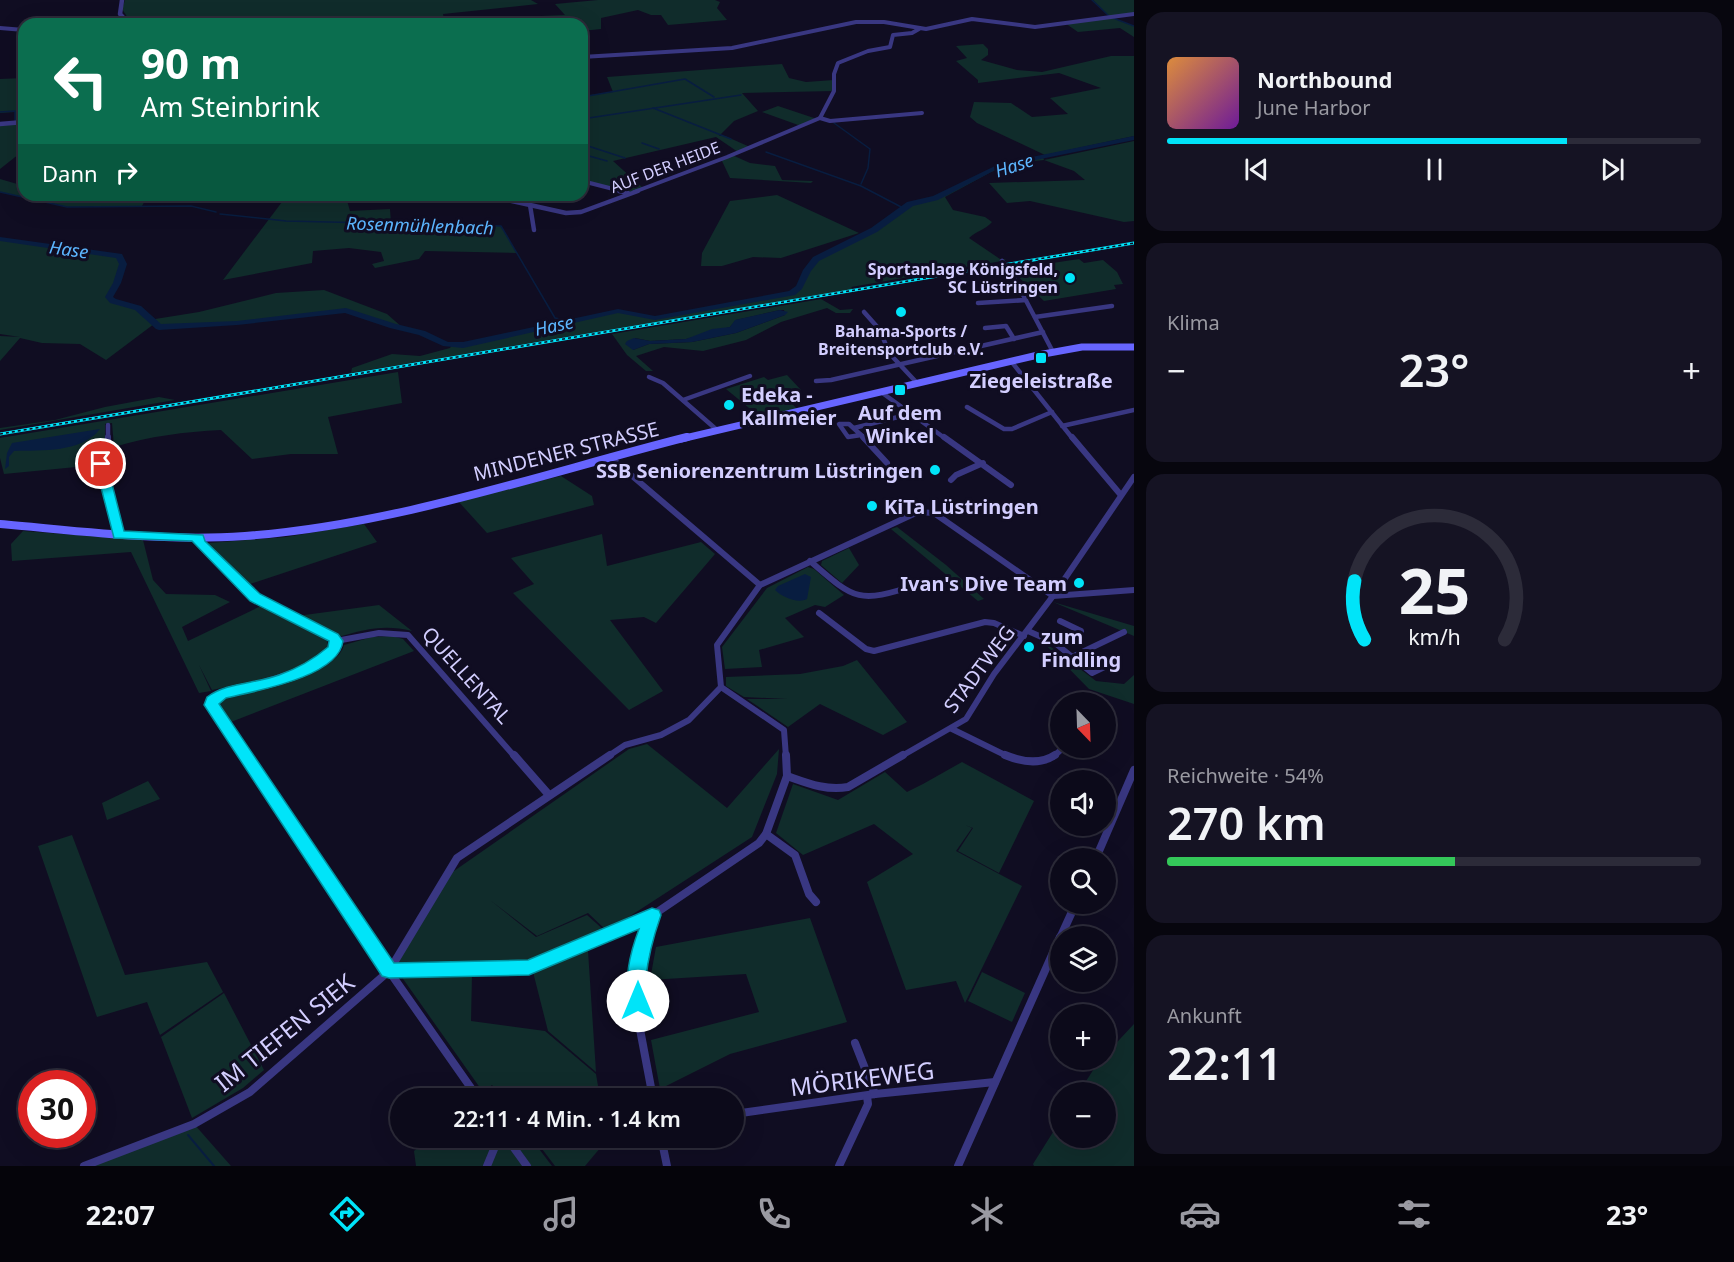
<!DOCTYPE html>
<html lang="de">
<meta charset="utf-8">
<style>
body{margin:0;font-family:"Noto Sans",sans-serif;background:#151323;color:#f1f3f6;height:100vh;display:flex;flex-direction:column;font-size:22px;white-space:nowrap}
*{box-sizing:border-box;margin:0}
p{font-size:20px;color:#9a9aa2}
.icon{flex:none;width:33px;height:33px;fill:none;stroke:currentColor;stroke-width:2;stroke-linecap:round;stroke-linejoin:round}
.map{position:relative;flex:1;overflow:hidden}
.sheet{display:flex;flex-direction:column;gap:12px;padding:12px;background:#07060e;width:600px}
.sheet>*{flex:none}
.banner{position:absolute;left:18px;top:18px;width:570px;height:183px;border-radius:18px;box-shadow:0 6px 24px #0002,0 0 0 2px #2c2b39;background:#0b6e4f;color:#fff;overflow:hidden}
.needle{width:39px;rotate:157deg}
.tools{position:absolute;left:1050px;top:692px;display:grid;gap:12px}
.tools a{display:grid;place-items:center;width:66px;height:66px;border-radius:50%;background:#0c0a1a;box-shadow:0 6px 24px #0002,0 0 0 2px #2c2b39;font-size:30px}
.speed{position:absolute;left:18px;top:1070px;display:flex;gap:12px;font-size:30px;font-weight:700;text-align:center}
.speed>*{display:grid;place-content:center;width:78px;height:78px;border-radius:50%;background:#0c0a1a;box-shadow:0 6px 24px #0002,0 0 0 2px #2c2b39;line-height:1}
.speed .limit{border:9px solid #d22;background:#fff;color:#111}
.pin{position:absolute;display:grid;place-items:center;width:51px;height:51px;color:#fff;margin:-26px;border:3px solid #fff;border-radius:50%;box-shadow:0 2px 6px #0007}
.me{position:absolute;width:66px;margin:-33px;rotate:0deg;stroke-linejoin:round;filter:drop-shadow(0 0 4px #0008)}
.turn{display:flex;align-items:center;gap:21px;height:126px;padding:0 24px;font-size:27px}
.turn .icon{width:78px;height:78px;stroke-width:2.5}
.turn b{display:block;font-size:42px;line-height:51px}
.then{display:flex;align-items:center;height:57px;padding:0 24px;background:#0003;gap:12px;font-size:22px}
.big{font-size:45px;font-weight:600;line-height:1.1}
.sheet .widget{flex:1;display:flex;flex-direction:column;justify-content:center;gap:9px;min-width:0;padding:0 21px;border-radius:18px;background:#151323}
.sheet .dial{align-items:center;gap:0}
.dial svg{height:156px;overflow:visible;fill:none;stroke:#2c2b39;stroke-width:7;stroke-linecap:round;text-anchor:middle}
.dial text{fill:#f1f3f6;stroke:none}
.song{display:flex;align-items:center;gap:18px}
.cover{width:72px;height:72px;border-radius:9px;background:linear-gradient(135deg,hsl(30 70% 55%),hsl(280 70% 35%))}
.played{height:6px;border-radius:3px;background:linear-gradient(90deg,#00e4f9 75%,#2c2b39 75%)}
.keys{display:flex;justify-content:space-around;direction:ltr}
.heat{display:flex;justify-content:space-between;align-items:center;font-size:33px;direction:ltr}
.charge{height:9px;border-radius:4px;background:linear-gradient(90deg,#34c759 54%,#2c2b39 0)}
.trip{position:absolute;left:390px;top:1088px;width:354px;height:60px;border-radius:30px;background:#0c0a1a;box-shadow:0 6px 24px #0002,0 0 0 2px #2c2b39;font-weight:600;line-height:60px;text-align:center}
.tab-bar{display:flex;height:96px;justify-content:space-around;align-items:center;background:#05040a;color:#9a9aa2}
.tab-bar .icon{width:42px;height:42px}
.tab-bar .current{color:#00e4f9}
.tab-bar b{font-size:27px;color:#f1f3f6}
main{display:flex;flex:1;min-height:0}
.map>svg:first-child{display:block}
.green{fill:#102c2b;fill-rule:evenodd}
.water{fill:#081d40}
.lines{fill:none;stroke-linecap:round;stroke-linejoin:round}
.stream-far1{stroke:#081d40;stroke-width:1.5}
.stream{stroke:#081d40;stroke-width:2}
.river{fill:#081d40;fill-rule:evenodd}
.minor-far3{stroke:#393782;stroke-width:4}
.minor-far2{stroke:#393782;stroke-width:4.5}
.minor-far1{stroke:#393782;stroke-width:6}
.minor{stroke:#393782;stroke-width:8}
.tertiary{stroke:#393782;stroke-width:4.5}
.secondary-far1{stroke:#6765ff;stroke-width:7}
.secondary{stroke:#6765ff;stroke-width:8}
.rail-casing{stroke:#00e4f9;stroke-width:3}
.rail{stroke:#100d22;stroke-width:1.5;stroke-dasharray:3;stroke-linecap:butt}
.route{fill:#00e4f9;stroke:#0094a2;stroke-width:1.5}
.poi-dot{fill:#00e4f9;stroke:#100d22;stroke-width:2}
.labels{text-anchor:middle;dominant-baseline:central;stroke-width:6;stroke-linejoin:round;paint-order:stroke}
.far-street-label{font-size:16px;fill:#d3ceff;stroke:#100d22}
.far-poi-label{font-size:16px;font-weight:bold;fill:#d3ceff;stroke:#100d22;text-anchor:end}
.far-water-label{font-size:18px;font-style:italic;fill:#5cb6ff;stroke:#100d22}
.poi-label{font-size:20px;font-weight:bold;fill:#d3ceff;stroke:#100d22;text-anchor:start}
.street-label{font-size:20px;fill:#d3ceff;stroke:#100d22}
.near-street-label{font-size:24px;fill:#d3ceff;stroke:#100d22}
</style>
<main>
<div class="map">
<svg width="1134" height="1166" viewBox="0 0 1134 1166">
<rect width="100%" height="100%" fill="#100d22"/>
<!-- green -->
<g class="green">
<path d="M125,0H531L538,4L443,14L445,24H132L122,9Z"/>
<path d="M598,0H715L720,2L717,8L727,20L668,25L661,15H651L638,10L601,18V29L582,31L584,22L518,24L517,17L565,15L555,4Z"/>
<path d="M1093,0H1134V13L1109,16Z"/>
<path d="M1110,17L1134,26V37L1120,28L1078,32L1065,23Z"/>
<path d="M983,44L988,49V55L981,60L1017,70L1042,72L1111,56H1134V136L1045,155L977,123L970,117L974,102L1011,103L1032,117L1068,114L1050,98L1101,88L1059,73L978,83V80L956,61L967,58L956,46Z"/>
<path d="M782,64L789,78L806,82L834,80V91L742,93L758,111L734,121L719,136H725L750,147L738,152L716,137L613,161L643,188L629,193L582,181V96L613,92L607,77Z"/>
<path d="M24,78V122L15,121V112L0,113V79Z"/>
<path d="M778,106L817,119L801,126L762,112Z"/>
<path d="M24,123V150L0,169V125Z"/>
<path d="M1134,141V221L1124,222L1030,201L1007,203L989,183L1085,180L1074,171L1044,160Z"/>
<path d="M732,155L750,163L775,166L782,180L813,181L811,183L730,178L722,161L718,160Z"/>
<path d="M1043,157L1044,160L1017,163L991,172L945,197L953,210L985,217L992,222C985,230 976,231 969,238L1000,259H1006L1002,261L851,287L853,289L351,373L352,368L392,354L420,356L450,348L452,345L484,341L502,334L541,329L618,311L655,318L792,293L799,287L807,270L816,259L874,230L910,204L935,198L997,167Z"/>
<path d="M0,179L24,186V195H148L142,206L67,207L0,192Z"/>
<path d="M777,195L859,233L781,258L753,257L722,266H701L702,253L730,201Z"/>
<path d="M346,197L350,211L390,209L391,223L451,222L501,226L517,253L425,251L419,259L375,268L372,264L384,261L381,252L349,248L313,251L312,263L223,280L285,198Z"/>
<path d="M0,239L119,256L123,264L117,283L109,297L138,308L149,320L199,312L276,293L324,290L387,314L403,328L351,311L337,310L237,323L166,328L154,324L106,360L80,344L42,343L20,338L0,361V336L20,337L0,334Z"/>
<path d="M1079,259L1084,263L1103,260L1117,272L1123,284L1114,285L1116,289L1044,301L1014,273L1013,269Z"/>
<path d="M821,299L840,310L853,309L850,313H836L827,308L781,322L746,340L703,351L664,347L636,356L653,371H646L627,355L612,334ZM780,310H784L785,315L736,333L692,342L649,344L633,350L635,338L650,341L686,339L730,327L736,320Z"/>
<path d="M398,372L402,403L328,417L338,454H291L252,459L221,430C184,432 150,436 114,447L112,423L105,424V448L97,465L4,474L0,458V438Z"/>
<path d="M787,375L801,390L783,394L797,409L760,417L726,389L764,377L768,380Z"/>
<path d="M159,397L175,400L0,430V428L55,420L105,407Z"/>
<path d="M561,476L592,496L594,505L487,533L458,501Z"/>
<path d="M364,524L377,542L247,585L208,547L209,543L286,537Z"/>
<path d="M897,527L946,565L984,599L978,601L891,529Z"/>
<path d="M23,531L143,540L153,580L166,594L215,595L230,602L182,627L188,641L261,606L327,641L328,647C298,677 252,682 212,690L199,665L211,691L199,693L131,552L12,561L11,544Z"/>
<path d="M602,534L607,566L701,542L715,554L656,623L644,617L610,620L663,691L629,710L513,593L534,584L511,558Z"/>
<path d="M849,548L859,565L842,583L821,565L822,561Z"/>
<path d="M808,567L814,569L844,595L825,607L815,605L785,618L804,637L759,650L762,667L725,669L722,647L767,588Z"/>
<path d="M1053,602L1134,626V636Z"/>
<path d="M379,605L412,631C385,624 365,629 338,637L297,616Z"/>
<path d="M392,636L403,639L414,651L231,722L218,703L223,698C251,692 336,676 344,645L372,637Z"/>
<path d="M1039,638L1096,681L1124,684L1134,675V704L1089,689Z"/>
<path d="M857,660L907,722L883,735L820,704L788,727L747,699H787L744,697L726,686V677L800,674L843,666Z"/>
<path d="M647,744L727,808L779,749L777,774L752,837L607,931L588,913L537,936L490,900L536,937L587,915L606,932L588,951L596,1072L548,1031L532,968L389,971L449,868L454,871L629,749Z"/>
<path d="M962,762L1034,801L999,873L958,851L973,828L965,825L972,828L956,851L1022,886L965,1003L956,981L906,990L867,882L913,854L874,824L803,855L776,833L793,784L838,800L885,772L907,792L923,784L941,817L923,784Z"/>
<path d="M148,781L160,799L107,820L102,803Z"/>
<path d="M72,835L125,975L207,962L223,992L160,1035L147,1002L97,1017L38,846Z"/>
<path d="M810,918L847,1022L730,1054L660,1089L651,1040L759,1012L746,974L650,980L656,947Z"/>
<path d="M982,972L1025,993L1012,1022L968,1001Z"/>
<path d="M472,975L471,1021L545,1031L596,1074L600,1098H503L492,1085L483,1092L401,976Z"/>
<path d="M224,993L264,1070L243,1088L192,1118L161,1037Z"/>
<path d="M1134,1024V1166H1034L1033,1164L1060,1121V1137H1106V1092H1079L1099,1061L1106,1059V1054Z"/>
<path d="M194,1124L231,1166H84Z"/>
<path d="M431,1137H530L552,1166H416L414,1151Z"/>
<path d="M533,1137H605L606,1141L585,1166H555Z"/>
</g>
<!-- water -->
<g class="water">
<path d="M780,310L788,312L785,315L736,333L692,342L649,344L633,350L625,344L627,341L634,338L650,341L686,339L712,329L730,327L735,320Z"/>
<path d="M100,429C82,453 41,450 14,451L9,457V466L5,469L7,453L12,443Z"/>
<path d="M805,574L811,577L807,599C798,604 782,597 775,590L778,586Z"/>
</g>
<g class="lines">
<!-- stream-far1 -->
<g class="stream-far1">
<path d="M1092,0L1109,16"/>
<path d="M1113,18L1134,26"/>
<path d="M582,97L685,79L714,97"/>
<path d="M653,108L731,139"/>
<path d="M0,112L15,111V121"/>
<path d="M582,119L741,95"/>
<path d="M834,123L870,149L868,168L861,184"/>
<path d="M642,143L659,149"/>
<path d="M582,144L625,158"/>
<path d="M766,152L861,186L905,209"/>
<path d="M582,154L607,161"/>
<path d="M0,192L67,207L191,206L216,212"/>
<path d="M220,214L286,221L501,226L555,318L569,321"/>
</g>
<!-- stream -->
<path class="stream" d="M188,1135L214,1166"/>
<!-- river -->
<path class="river" d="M1134,136V140L1011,165L999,168L938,200L913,206L877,232L819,261L811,271L802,289L795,295L655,320L618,313L463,348L443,346L419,335L390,328L345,313L237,325L159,330L156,329L135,310L110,303L105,297L113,283L119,264L116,258L0,241V237L122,254L127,264L121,283L113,297L116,299L141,306L161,324L237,321L346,308L396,324L425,331L448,342H463L618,309L655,316L789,291L796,286L803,270L813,257L871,228L907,202L933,196L995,166L1008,162Z"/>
<!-- minor-far3 -->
<g class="minor-far3">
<path d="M0,28L24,30"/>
<path d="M582,57L732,48L856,22H884L926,29L972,19L1035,27L1134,14"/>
<path d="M820,118L830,121L922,113"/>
<path d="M582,181L625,192"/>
<path d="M634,192L727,157L820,118L834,91V74L838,63L868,51L890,47L893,35L912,33L919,29"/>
</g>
<!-- minor-far2 -->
<g class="minor-far2">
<path d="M619,191L628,193"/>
<path d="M485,195L566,213L581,212L638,191"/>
<path d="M530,205L534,230"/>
<path d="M1002,261L1011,272L1053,352"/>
<path d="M978,303L1026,300"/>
<path d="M864,312L880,330L889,353L917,383"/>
<path d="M1035,317L1112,306"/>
<path d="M985,328L1006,326L1014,339"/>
<path d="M1011,361L1073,439"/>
<path d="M649,377L663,383L717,430"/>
<path d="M816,381L831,380L1043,332"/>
<path d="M881,392L946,439"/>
<path d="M683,400L750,376"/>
<path d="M967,407L1004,429H1012L1052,412"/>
<path d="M839,424H849L861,435L848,437Z"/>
<path d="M108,425V439"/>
<path d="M1062,426L1134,410"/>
<path d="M854,428L910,414"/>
<path d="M861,435L864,439"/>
</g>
<!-- minor-far1 -->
<g class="minor-far1">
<path d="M108,437V448L101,464L119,535"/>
<path d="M863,437L887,463"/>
<path d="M944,437L1011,485"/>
<path d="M1072,437L1120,494"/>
<path d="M610,457L760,585L717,645L721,687L784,730L786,757"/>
<path d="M951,480L956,475L983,463"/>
<path d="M199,538V542L255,597L336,641L335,649C298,678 258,682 215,696L212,705L247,757"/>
<path d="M810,561C855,600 858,604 916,585"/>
<path d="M760,585L918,512L934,513L1053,596L1134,590"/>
<path d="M819,613L866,649L874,651L985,622L994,623L1024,636"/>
<path d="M1028,631L1055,643L1092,673L1119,660"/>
<path d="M336,641L379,633L408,635L515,757"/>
<path d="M1055,643L1081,631L1060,621"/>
<path d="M1072,657L1124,632"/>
<path d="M952,729L1009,757"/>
<path d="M607,757L625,745L661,735L689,720L721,687"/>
<path d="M900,757L966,719L994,674L1053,596L1134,477"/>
<path d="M1053,757L1064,747"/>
</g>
<!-- minor -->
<g class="minor">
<path d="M246,755L389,971L478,1098"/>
<path d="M514,755L549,795"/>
<path d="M1005,755C1022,762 1040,765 1055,755"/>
<path d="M787,776C807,783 826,791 848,787L903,755"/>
<path d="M766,834L795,855L809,894L816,902"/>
<path d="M1096,858L1134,770"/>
<path d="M1061,936L1076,903"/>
<path d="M389,971L529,968L653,915"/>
<path d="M855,1043L875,1094"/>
<path d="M653,1098L639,1024L637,979L644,938L653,915L759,843L766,834L787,776L786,755"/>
<path d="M734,1114L875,1094L995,1082"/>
<path d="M506,1137L527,1166"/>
<path d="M661,1137L667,1166"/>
<path d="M84,1166L194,1124L250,1092L389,971L457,858L610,755"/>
<path d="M487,1166L499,1137"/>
<path d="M839,1166L868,1104L867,1096"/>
<path d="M958,1166L1060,937"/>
</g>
<!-- tertiary -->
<g class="tertiary">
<path d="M122,0L120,14L129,24"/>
<path d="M0,124L24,122"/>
</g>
<!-- secondary-far1 -->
<path class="secondary-far1" d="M681,439L1038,355L1082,347H1134"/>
<!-- secondary -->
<path class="secondary" d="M0,524C81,531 163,542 245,536C395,525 541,474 687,437"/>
<defs>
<path id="rail" d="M0,434L1134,243"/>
</defs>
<!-- rail casing -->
<use href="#rail" class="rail-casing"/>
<!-- rail -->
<use href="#rail" class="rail"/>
</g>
<!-- route -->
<path class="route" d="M101,460L107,464L124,531L203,535L205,541L260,594L338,634L343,641C339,677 255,691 226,698L219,704L394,963L528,960L652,908L659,910L661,915C654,935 648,956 646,978C645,988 649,997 644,1007L638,1009L632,1007C621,986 631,950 639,929L529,975L389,978L382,976L204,705L207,697C227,682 255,684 279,675C296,669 314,659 328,647L329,641L250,601L192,541L114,538L95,464Z"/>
<!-- markers -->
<g class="poi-dot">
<circle cx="1070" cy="278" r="6"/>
<circle cx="901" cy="312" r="6"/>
<rect x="1035" y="352" width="12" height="12" rx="3"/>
<rect x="894" y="384" width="12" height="12" rx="3"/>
<circle cx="729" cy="405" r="6"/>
<circle cx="935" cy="470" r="6"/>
<circle cx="872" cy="506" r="6"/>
<circle cx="1079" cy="583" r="6"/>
<circle cx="1029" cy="647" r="6"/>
</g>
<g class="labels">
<!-- far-street labels -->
<g class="far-street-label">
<text transform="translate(665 167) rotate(-21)">AUF DER HEIDE</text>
</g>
<!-- far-poi labels -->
<g class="far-poi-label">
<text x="1058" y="269">Sportanlage Königsfeld,<tspan x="1058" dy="18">SC Lüstringen</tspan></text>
<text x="901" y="331" text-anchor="middle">Bahama-Sports /<tspan x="901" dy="18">Breitensportclub e.V.</tspan></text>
</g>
<!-- far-water labels -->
<g class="far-water-label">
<text transform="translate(1014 165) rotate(-18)">Hase</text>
<text transform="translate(420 225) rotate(2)">Rosenmühlenbach</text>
<text transform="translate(69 249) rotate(8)">Hase</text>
<text transform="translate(554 325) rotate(-12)">Hase</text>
</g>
<!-- poi labels -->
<g class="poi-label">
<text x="1041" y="380" text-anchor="middle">Ziegeleistraße</text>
<text x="741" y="394">Edeka -<tspan x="741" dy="23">Kallmeier</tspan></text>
<text x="900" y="412" text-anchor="middle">Auf dem<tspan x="900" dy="23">Winkel</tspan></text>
<text x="923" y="470" text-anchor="end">SSB Seniorenzentrum Lüstringen</text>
<text x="884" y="506">KiTa Lüstringen</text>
<text x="1067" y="583" text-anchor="end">Ivan's Dive Team</text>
<text x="1041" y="636">zum<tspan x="1041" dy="23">Findling</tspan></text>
</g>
<!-- street labels -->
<g class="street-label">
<text transform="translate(566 451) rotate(-14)">MINDENER STRASSE</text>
<text transform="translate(979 669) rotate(-53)">STADTWEG</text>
<text transform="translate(467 675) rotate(48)">QUELLENTAL</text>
</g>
<!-- near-street labels -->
<g class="near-street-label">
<text transform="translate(284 1032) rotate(-39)">IM TIEFEN SIEK</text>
<text transform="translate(862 1078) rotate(-7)">MÖRIKEWEG</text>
</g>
</g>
</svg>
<div class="tools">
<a><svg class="needle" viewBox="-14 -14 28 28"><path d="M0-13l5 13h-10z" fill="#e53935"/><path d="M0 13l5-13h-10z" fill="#9a9aa2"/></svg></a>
<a><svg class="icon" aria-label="sound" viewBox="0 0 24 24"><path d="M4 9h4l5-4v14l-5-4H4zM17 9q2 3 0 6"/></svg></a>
<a><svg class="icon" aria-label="search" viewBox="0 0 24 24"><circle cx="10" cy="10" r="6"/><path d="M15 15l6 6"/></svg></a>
<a><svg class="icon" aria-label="layers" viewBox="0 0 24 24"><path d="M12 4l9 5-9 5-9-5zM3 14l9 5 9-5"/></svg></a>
<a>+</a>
<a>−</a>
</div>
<div class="speed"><div class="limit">30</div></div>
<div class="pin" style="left:101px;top:464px;background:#d93025"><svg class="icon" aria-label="arrive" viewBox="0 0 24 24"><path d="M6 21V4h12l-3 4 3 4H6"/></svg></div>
<svg class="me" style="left:638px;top:1001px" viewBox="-20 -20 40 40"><circle r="19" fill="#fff"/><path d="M0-13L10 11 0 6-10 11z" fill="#00e4f9"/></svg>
<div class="trip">22:11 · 4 Min. · 1.4 km</div>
<div class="banner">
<div class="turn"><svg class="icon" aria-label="left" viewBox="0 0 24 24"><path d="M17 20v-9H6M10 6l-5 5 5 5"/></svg><div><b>90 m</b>Am Steinbrink</div></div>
<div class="then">Dann<svg class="icon" aria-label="right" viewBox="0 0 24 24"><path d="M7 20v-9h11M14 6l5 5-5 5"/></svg></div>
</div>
</div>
<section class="sheet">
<div class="widget">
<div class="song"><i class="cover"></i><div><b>Northbound</b><p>June Harbor</p></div></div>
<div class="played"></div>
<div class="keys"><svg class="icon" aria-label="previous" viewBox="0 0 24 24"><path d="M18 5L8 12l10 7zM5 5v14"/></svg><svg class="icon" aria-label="pause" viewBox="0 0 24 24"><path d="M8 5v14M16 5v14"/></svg><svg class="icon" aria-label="next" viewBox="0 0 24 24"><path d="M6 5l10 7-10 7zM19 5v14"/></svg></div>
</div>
<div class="widget"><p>Klima</p>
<div class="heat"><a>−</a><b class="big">23°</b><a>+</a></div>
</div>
<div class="widget dial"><svg viewBox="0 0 100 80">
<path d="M14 69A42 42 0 1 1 86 69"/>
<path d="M14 69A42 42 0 0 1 9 39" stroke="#00e4f9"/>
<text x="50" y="56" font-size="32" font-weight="700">25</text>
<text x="50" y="72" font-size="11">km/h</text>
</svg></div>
<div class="widget"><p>Reichweite · 54%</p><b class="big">270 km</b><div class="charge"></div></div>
<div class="widget"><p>Ankunft</p><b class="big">22:11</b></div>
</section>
</main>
<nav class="tab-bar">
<b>22:07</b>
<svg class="icon current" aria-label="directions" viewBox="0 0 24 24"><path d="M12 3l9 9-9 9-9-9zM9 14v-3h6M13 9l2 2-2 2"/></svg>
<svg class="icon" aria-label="music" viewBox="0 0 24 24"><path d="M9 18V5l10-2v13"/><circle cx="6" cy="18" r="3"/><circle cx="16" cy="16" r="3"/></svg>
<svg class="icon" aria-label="phone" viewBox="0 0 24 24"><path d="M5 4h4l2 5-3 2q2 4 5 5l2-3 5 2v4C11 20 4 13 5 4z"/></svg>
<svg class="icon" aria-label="climate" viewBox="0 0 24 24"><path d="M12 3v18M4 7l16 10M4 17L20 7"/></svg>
<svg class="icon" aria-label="car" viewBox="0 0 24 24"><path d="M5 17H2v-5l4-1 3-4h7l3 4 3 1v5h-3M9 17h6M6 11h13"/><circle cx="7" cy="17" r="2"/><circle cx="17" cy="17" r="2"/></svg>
<svg class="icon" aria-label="filters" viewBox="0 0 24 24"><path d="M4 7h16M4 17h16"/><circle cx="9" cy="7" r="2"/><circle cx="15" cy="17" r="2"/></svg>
<b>23°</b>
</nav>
